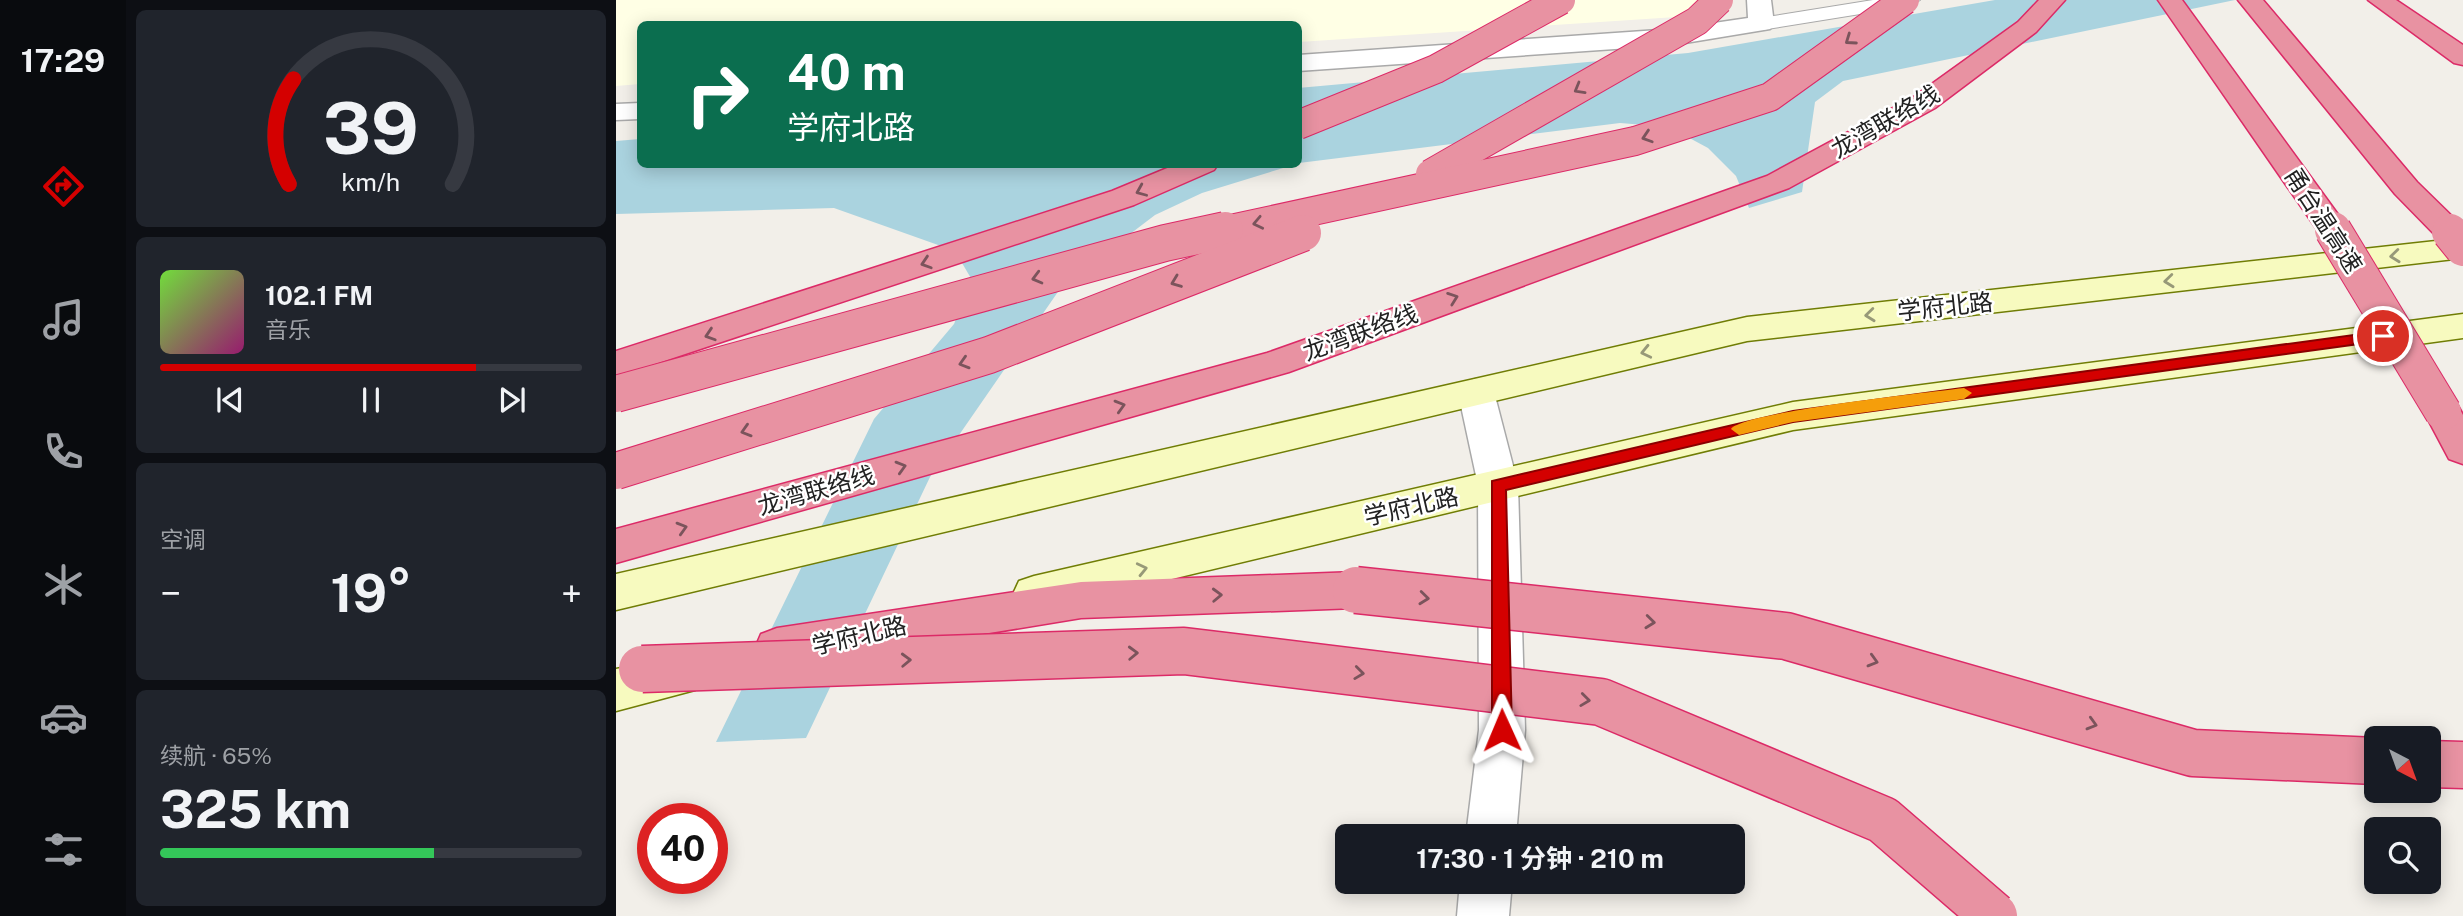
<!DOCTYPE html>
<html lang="zh">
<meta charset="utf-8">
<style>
body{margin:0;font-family:"Public Sans","Noto Sans SC",sans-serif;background:#20242c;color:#f1f3f6;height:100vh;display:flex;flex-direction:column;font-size:26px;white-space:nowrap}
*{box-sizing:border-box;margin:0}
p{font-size:23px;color:#9ea1a6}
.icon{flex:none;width:38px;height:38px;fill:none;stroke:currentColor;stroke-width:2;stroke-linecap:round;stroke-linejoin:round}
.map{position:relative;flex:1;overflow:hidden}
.sheet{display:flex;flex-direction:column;gap:10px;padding:10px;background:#0d0f14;width:490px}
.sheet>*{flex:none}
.top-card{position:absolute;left:21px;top:21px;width:665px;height:147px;border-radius:10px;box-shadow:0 4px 18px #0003;background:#0b6e4f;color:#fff;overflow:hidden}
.needle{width:46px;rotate:139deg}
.fabs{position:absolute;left:1748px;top:726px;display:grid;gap:14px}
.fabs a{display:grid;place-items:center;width:77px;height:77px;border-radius:10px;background:#171b24;box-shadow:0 4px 18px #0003;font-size:35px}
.speed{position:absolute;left:21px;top:803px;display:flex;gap:14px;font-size:35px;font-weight:700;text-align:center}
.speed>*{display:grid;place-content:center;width:91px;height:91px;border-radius:50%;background:#171b24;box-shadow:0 4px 18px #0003;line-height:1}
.speed .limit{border:10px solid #d22;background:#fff;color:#111}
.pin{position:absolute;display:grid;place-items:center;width:60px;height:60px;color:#fff;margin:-30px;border:4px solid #fff;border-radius:50%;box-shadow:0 2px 7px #0007}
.me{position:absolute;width:77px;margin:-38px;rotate:359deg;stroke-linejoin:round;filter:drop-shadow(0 0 5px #0008)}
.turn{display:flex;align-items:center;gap:24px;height:147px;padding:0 35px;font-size:32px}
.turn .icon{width:91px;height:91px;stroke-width:2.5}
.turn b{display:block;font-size:49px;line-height:60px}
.big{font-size:52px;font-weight:700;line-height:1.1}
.sheet .widget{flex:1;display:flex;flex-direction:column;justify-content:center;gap:10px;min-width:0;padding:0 24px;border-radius:10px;background:#20242c}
.sheet .dial{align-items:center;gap:0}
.dial svg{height:182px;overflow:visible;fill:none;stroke:#363941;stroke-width:7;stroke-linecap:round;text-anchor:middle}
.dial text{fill:#f1f3f6;stroke:none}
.song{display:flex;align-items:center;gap:21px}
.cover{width:84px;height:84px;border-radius:10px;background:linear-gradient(135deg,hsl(100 70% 55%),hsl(320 70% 35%))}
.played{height:7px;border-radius:4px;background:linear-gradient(90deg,#d40000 75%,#363941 75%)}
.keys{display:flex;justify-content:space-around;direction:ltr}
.heat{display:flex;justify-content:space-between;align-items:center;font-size:38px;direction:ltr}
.charge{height:10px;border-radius:5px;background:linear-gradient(90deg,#34c759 65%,#363941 0)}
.trip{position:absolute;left:719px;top:824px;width:410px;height:70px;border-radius:10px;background:#171b24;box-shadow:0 4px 18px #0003;font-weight:700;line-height:70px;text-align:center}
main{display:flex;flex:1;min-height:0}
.menu{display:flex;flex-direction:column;width:126px;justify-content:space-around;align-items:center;background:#090b0e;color:#9ea1a6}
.menu .icon{width:49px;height:49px}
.menu .active{color:#d40000}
.menu b{font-size:32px;color:#f1f3f6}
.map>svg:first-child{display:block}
.education{fill:#ffffe5}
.water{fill:#aad3df}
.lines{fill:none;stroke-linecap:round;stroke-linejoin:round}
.minor-casing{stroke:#a9a9a9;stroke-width:2}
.tertiary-casing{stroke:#a9a9a9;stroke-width:3}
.secondary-casing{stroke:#707d05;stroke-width:3}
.motorway-casing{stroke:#dc2a67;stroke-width:3}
.minor{fill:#fff;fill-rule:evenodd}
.tertiary{fill:#fff;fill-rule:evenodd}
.secondary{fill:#f7fabf;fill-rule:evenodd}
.motorway{fill:#e892a2;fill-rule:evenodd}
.motorway-bridge-far2-casing{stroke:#dc2a67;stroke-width:30;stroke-linecap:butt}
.motorway-bridge-far1-casing{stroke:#dc2a67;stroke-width:38;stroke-linecap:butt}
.motorway-bridge-casing{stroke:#dc2a67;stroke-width:49;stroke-linecap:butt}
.motorway-bridge-far2{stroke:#e892a2;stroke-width:28}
.motorway-bridge-far1{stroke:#e892a2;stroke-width:36}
.motorway-bridge{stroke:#e892a2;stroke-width:46}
.oneway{stroke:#7b545c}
.oneway2{stroke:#979978}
.route{fill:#d40000;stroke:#8a0000;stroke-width:2}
.slow{fill:#f59e0b}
.labels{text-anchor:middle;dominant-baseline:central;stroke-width:5;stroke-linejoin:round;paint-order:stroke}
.street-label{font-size:24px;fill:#222;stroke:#fff}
</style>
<main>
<nav class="menu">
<b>17:29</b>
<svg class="icon active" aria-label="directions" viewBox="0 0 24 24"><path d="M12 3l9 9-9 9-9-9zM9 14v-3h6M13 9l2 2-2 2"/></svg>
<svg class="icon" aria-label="music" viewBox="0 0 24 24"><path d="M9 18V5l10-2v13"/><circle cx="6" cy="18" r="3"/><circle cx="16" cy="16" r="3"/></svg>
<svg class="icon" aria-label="phone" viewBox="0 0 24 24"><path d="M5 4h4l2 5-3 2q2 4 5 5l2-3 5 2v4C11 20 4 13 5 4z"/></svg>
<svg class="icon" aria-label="climate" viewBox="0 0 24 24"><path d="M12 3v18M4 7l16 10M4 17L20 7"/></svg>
<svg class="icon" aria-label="car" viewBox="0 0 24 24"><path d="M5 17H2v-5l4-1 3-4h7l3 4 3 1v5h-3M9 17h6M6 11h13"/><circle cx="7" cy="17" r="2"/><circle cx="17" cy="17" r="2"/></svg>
<svg class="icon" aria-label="filters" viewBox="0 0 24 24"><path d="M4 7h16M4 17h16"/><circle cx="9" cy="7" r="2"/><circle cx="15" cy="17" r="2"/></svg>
</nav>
<section class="sheet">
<div class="widget dial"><svg viewBox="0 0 100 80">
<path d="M14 69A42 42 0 1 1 86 69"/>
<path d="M14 69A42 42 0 0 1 16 23" stroke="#d40000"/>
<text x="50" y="56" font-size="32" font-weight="700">39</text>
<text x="50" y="72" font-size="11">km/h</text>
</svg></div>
<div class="widget">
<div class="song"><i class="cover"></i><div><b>102.1 FM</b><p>音乐</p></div></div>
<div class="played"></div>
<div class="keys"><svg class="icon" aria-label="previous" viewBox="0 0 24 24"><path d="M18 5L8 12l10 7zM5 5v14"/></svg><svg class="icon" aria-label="pause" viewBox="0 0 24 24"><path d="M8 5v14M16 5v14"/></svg><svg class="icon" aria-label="next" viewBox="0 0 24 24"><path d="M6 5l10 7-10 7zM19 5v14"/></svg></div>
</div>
<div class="widget"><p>空调</p>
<div class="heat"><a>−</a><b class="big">19°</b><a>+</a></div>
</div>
<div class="widget"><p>续航 · 65%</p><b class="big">325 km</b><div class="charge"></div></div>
</section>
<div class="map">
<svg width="1847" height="916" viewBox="0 0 1847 916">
<rect width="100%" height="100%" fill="#f2efe9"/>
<!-- education -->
<path class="education" d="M0,0H1106V14L683,42L682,24H24V84L0,86Z"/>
<!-- water -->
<g class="water">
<path d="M1379,0H1619L1227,81L1199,102L1186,192L1133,208L1120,176L1092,148L1053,127L1004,123L683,163L682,88L1072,53Z"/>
<path d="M24,139V164L677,165L586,193L539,215L446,286L314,477L190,738L100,742L258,419L338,324L356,280L339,251L218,208L0,214V141Z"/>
</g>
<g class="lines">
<defs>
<path id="minor" d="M1257,0H1304L1294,6L1145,30L1135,24L1145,18Z"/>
<g id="tertiary">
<path d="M1131,0H1155L1158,24L1154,29L1057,45L682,71V55L1057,29L1132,18Z"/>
<path d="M24,103V119L0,120V104Z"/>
<path d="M860,379L873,383L878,392L902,485L909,730L900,836H850L863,730L862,485L842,392L847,383Z"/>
<path d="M844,882H896L893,916H841Z"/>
</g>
<g id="secondary">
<path d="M1847,238V258L1131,341L0,610V574L1131,317Z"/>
<path d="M1847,314V338L1177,430L418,612L403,607L397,594L403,581L418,576L1177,402Z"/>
<path d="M63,656L79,662L86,676L79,690L0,711V669Z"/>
</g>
<g id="motorway">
<path d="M1423,0H1449L1420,32L1319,108L1173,188L673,372L0,563V529L651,353L1151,176L1299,96L1402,22Z"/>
<path d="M1542,0H1566L1726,220L1731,227L1726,234L1715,237L1704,234Z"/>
<path d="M1622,0H1647L1801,182L1845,225V239L1834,242L1823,239L1779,194Z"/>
<path d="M1752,0H1780L1847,45V65L1838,63Z"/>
<path d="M561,164H602L598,170L518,205L0,377V351L496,191Z"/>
<path d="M1827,398L1840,402L1847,415V464L1833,459L1808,412L1814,402Z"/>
<path d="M740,572L755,577L761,590L755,603L740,608L465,618L161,668L145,662L139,648L145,634L161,628L465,582Z"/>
<path d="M1813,741L1847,742V788L1813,787Z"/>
</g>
</defs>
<!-- minor casing -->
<use href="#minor" class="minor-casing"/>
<!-- tertiary casing -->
<use href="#tertiary" class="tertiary-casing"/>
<!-- secondary casing -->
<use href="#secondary" class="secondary-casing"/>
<!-- motorway casing -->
<use href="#motorway" class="motorway-casing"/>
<!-- minor -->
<use href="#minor" class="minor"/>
<!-- tertiary -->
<use href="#tertiary" class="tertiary"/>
<!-- secondary -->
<use href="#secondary" class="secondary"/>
<!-- motorway -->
<use href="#motorway" class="motorway"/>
<defs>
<g id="motorway-bridge-far2">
<path d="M682,125L820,69L945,0"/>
<path d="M814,174L1081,21L1103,0"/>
<path d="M1715,227L1718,232"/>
<path d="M601,232L1019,141L1154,97L1289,0"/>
</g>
<g id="motorway-bridge-far1">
<path d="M1717,230L1827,412"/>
<path d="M1834,232L1847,248"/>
<path d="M0,394L549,243L609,230"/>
<path d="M0,471L373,355L687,233"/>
</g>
<g id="motorway-bridge">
<path d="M740,590L1170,636L1577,753L1760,761"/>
<path d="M26,669L568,651L985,702L1267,820L1378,916"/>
</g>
</defs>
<!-- motorway-bridge-far2 casing -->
<use href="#motorway-bridge-far2" class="motorway-bridge-far2-casing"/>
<!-- motorway-bridge-far1 casing -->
<use href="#motorway-bridge-far1" class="motorway-bridge-far1-casing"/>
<!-- motorway-bridge casing -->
<use href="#motorway-bridge" class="motorway-bridge-casing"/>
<!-- motorway-bridge-far2 -->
<use href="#motorway-bridge-far2" class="motorway-bridge-far2"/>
<!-- motorway-bridge-far1 -->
<use href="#motorway-bridge-far1" class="motorway-bridge-far1"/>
<!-- motorway-bridge -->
<use href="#motorway-bridge" class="motorway-bridge"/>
</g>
<!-- one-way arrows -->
<defs><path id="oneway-chevron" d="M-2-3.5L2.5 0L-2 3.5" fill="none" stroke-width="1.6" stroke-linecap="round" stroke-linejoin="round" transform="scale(1.75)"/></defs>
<g class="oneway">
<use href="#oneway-chevron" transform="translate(1234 40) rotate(145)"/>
<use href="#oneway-chevron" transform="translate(963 89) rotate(150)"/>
<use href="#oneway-chevron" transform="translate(1031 137) rotate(162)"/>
<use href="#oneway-chevron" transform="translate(525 191) rotate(157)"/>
<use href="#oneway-chevron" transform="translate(642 223) rotate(168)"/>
<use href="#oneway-chevron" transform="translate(310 263) rotate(162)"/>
<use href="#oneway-chevron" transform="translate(421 278) rotate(165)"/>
<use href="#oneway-chevron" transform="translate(560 282) rotate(159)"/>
<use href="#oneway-chevron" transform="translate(837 298) rotate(-20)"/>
<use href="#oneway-chevron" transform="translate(94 335) rotate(162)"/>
<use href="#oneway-chevron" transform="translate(348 363) rotate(163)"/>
<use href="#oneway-chevron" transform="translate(504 406) rotate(-16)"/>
<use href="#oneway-chevron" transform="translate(130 431) rotate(163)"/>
<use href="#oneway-chevron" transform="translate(285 467) rotate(-16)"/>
<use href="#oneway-chevron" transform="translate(66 528) rotate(-16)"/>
<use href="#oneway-chevron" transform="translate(601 595) rotate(-2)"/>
<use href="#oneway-chevron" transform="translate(808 598) rotate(6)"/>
<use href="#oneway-chevron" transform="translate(1034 622) rotate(6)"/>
<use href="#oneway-chevron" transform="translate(517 653) rotate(-2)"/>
<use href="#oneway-chevron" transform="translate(290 660) rotate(-2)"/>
<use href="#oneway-chevron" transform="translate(1257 661) rotate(16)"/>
<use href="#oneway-chevron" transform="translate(743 673) rotate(7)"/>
<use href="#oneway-chevron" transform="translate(969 700) rotate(7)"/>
<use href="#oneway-chevron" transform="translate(1476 724) rotate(16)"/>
</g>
<g class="oneway2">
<use href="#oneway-chevron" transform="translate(1779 256) rotate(174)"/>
<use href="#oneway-chevron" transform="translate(1553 281) rotate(174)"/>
<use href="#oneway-chevron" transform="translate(1254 315) rotate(174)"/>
<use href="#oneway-chevron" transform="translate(1030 352) rotate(167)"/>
<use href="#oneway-chevron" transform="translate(526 569) rotate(-13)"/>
</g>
<!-- route -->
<path class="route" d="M1767,331L1774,336L1772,340L1177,422L890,490L896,730L893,736L886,739L879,736L876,730V481L1177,411Z"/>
<!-- slow -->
<path class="slow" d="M1348,388L1356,393L1348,399L1177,422L1123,435L1115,429C1127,412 1316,392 1348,388Z"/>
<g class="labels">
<!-- street labels -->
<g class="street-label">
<text transform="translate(1269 121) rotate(-30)">龙湾联络线</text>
<text transform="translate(1708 220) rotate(57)">甬台温高速</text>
<text transform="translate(1329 306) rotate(-6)">学府北路</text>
<text transform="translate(744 332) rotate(-20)">龙湾联络线</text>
<text transform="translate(200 490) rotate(-16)">龙湾联络线</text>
<text transform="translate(795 506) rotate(-13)">学府北路</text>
<text transform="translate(243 635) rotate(-13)">学府北路</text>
</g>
</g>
</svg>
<div class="fabs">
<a><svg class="needle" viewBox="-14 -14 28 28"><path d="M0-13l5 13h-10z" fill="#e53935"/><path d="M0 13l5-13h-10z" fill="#9ea1a6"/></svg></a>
<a><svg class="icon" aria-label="search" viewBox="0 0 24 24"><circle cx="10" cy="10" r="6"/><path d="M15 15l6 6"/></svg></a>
</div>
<div class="speed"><div class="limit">40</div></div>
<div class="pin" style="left:1767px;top:336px;background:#d93025"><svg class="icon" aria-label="arrive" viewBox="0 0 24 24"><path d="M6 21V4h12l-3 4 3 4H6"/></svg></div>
<svg class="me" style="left:886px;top:730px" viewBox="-20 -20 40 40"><path d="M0-17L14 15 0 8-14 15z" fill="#d40000" stroke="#fff" stroke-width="4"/></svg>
<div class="trip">17:30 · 1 分钟 · 210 m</div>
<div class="top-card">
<div class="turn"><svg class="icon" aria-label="right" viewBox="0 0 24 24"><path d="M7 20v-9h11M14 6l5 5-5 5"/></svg><div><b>40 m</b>学府北路</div></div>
</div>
</div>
</main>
